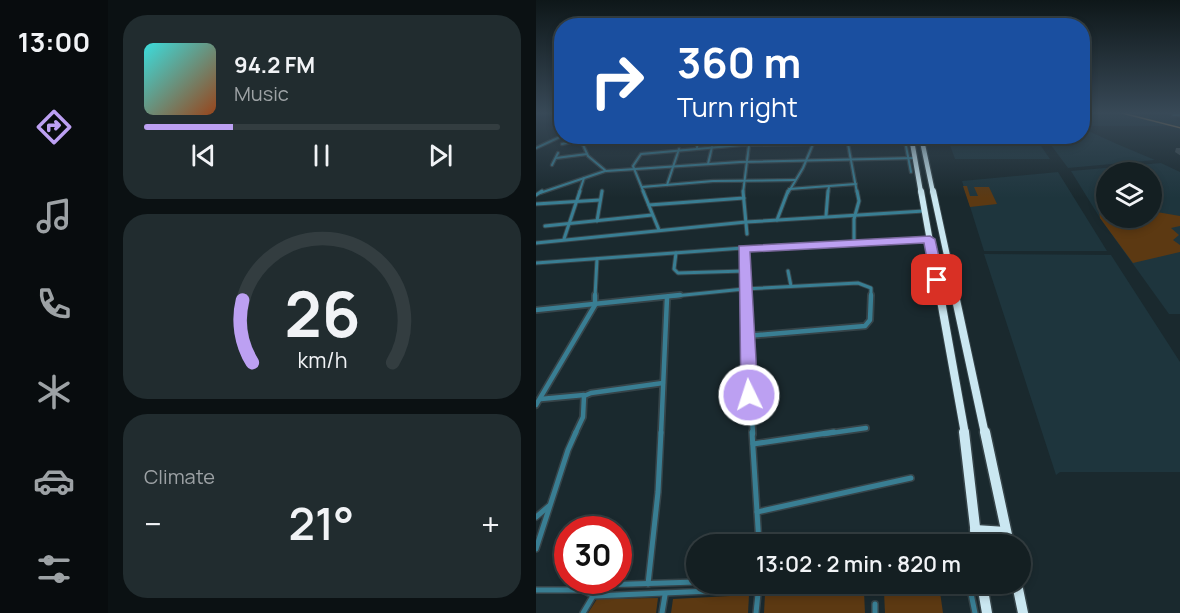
<!DOCTYPE html>
<meta charset="utf-8">
<style>
body{margin:0;font-family:Manrope,sans-serif;background:#212c2f;color:#f1f3f6;height:100vh;display:flex;flex-direction:column;font-size:22px;white-space:nowrap}
*{box-sizing:border-box;margin:0}
p{font-size:20px;color:#9da2a5}
.icon{flex:none;width:33px;height:33px;fill:none;stroke:currentColor;stroke-width:2;stroke-linecap:round;stroke-linejoin:round}
.map{position:relative;flex:1;overflow:hidden}
.sheet{display:flex;flex-direction:column;gap:15px;padding:15px;background:#0b1113;width:428px}
.sheet>*{flex:none}
.banner{position:absolute;left:18px;top:18px;width:536px;height:126px;border-radius:24px;box-shadow:0 3px 9px #0003,0 0 0 2px #333d40;background:#1a4fa0;color:#fff;overflow:hidden}
.buttons{position:absolute;left:560px;top:162px;display:grid;gap:12px}
.buttons a{display:grid;place-items:center;width:66px;height:66px;border-radius:50%;background:#141f22;box-shadow:0 3px 9px #0003,0 0 0 2px #333d40;font-size:30px}
.speed{position:absolute;left:18px;top:516px;display:flex;gap:12px;font-size:30px;font-weight:700;text-align:center}
.speed>*{display:grid;place-content:center;width:78px;height:78px;border-radius:50%;background:#141f22;box-shadow:0 3px 9px #0003,0 0 0 2px #333d40;line-height:1}
.speed .limit{border:9px solid #d22;background:#fff;color:#111}
.pin{position:absolute;display:grid;place-items:center;width:51px;height:51px;color:#fff;margin:-26px;border-radius:12px;box-shadow:0 3px 9px #0006}
.me{position:absolute;width:66px;margin:-33px;rotate:356deg;stroke-linejoin:round;filter:drop-shadow(0 0 4px #0008)}
.turn{display:flex;align-items:center;gap:21px;height:126px;padding:0 24px;font-size:27px}
.turn .icon{width:78px;height:78px;stroke-width:2.5}
.turn b{display:block;font-size:42px;line-height:51px}
.big{font-size:45px;font-weight:600;line-height:1.1}
.sheet .widget{flex:1;display:flex;flex-direction:column;justify-content:center;gap:9px;min-width:0;padding:0 21px;border-radius:24px;background:#212c2f}
.sheet .dial{align-items:center;gap:0}
.dial svg{height:156px;overflow:visible;fill:none;stroke:#333d40;stroke-width:7;stroke-linecap:round;text-anchor:middle}
.dial text{fill:#f1f3f6;stroke:none}
.song{display:flex;align-items:center;gap:18px}
.cover{width:72px;height:72px;border-radius:9px;background:linear-gradient(135deg,hsl(180 70% 55%),hsl(20 70% 35%))}
.played{height:6px;border-radius:3px;background:linear-gradient(90deg,#bca0f2 25%,#333d40 25%)}
.keys{display:flex;justify-content:space-around;direction:ltr}
.heat{display:flex;justify-content:space-between;align-items:center;font-size:33px;direction:ltr}
.trip{position:absolute;left:150px;top:534px;width:345px;height:60px;border-radius:30px;background:#141f22;box-shadow:0 3px 9px #0003,0 0 0 2px #333d40;font-weight:600;line-height:60px;text-align:center}
main{display:flex;flex:1;min-height:0}
.menu{display:flex;flex-direction:column;width:108px;justify-content:space-around;align-items:center;background:#080c0e;color:#9da2a5}
.menu .icon{width:42px;height:42px}
.menu .current{color:#bca0f2}
.menu b{font-size:27px;color:#f1f3f6}
.map>svg:first-child{display:block}
.built{fill:#1e353d;fill-rule:evenodd}
.green{fill:#5c3912}
.lines{fill:none;stroke-linecap:round;stroke-linejoin:round}
.stream{stroke:#ad8759;stroke-width:1.5}
.street-far3-casing{stroke:#364449;stroke-width:4.5}
.street-far2-casing{stroke:#364449;stroke-width:5}
.street-far1-casing{stroke:#364449;stroke-width:8}
.street-casing{stroke:#364449;stroke-width:8}
.highway-far3-casing{stroke:#364449;stroke-width:7}
.highway-far2-casing{stroke:#364449;stroke-width:8}
.highway-far1-casing{stroke:#364449;stroke-width:10}
.highway-casing{stroke:#364449;stroke-width:13}
.street-far3{stroke:#397e93;stroke-width:2}
.street-far2{stroke:#397e93;stroke-width:3}
.street-far1{stroke:#397e93;stroke-width:4.5}
.street{stroke:#397e93;stroke-width:5}
.highway-far3{stroke:#cae7f1;stroke-width:4.5}
.highway-far2{stroke:#cae7f1;stroke-width:6}
.highway-far1{stroke:#cae7f1;stroke-width:8}
.highway{stroke:#cae7f1;stroke-width:10}
.wall{fill:#3c4a4f}
.route{fill:#bca0f2;stroke:#7a689d;stroke-width:1.5}
</style>
<main>
<nav class="menu">
<b>13:00</b>
<svg class="icon current" aria-label="directions" viewBox="0 0 24 24"><path d="M12 3l9 9-9 9-9-9zM9 14v-3h6M13 9l2 2-2 2"/></svg>
<svg class="icon" aria-label="music" viewBox="0 0 24 24"><path d="M9 18V5l10-2v13"/><circle cx="6" cy="18" r="3"/><circle cx="16" cy="16" r="3"/></svg>
<svg class="icon" aria-label="phone" viewBox="0 0 24 24"><path d="M5 4h4l2 5-3 2q2 4 5 5l2-3 5 2v4C11 20 4 13 5 4z"/></svg>
<svg class="icon" aria-label="climate" viewBox="0 0 24 24"><path d="M12 3v18M4 7l16 10M4 17L20 7"/></svg>
<svg class="icon" aria-label="car" viewBox="0 0 24 24"><path d="M5 17H2v-5l4-1 3-4h7l3 4 3 1v5h-3M9 17h6M6 11h13"/><circle cx="7" cy="17" r="2"/><circle cx="17" cy="17" r="2"/></svg>
<svg class="icon" aria-label="filters" viewBox="0 0 24 24"><path d="M4 7h16M4 17h16"/><circle cx="9" cy="7" r="2"/><circle cx="15" cy="17" r="2"/></svg>
</nav>
<section class="sheet">
<div class="widget">
<div class="song"><i class="cover"></i><div><b>94.2 FM</b><p>Music</p></div></div>
<div class="played"></div>
<div class="keys"><svg class="icon" aria-label="previous" viewBox="0 0 24 24"><path d="M18 5L8 12l10 7zM5 5v14"/></svg><svg class="icon" aria-label="pause" viewBox="0 0 24 24"><path d="M8 5v14M16 5v14"/></svg><svg class="icon" aria-label="next" viewBox="0 0 24 24"><path d="M6 5l10 7-10 7zM19 5v14"/></svg></div>
</div>
<div class="widget dial"><svg viewBox="0 0 100 80">
<path d="M14 69A42 42 0 1 1 86 69"/>
<path d="M14 69A42 42 0 0 1 9 37" stroke="#bca0f2"/>
<text x="50" y="56" font-size="32" font-weight="700">26</text>
<text x="50" y="72" font-size="11">km/h</text>
</svg></div>
<div class="widget"><p>Climate</p>
<div class="heat"><a>−</a><b class="big">21°</b><a>+</a></div>
</div>
</section>
<div class="map">
<svg width="645" height="613" viewBox="0 0 645 613">
<rect width="100%" height="100%" fill="#1a292e"/>
<!-- built -->
<g class="built">
<path d="M546,112H632L644,122V126H546Z"/>
<path d="M546,128L581,144L619,160L532,168L509,137L546,136Z"/>
<path d="M411,137H456L459,141L456,143H503L514,159H419Z"/>
<path d="M625,163L644,172V314H633L564,218L535,171ZM570,172H615V218H570Z"/>
<path d="M522,172L571,251H448L426,181Z"/>
<path d="M448,254L575,255L644,362V472H524L520,475Z"/>
</g>
<!-- green -->
<g class="green">
<path d="M427,186H431L434,196H442L438,187H453L461,204L434,207Z"/>
<path d="M563,210H567L572,218H615V211L644,216V226L635,228L643,235L637,240L644,245V252L597,263L564,218Z"/>
<path d="M328,592L329,613H228L229,594Z"/>
<path d="M348,592H404L407,613H349Z"/>
<path d="M213,595L212,613H135L137,599Z"/>
<path d="M122,598L120,613H52L61,599Z"/>
</g>
<g class="lines">
<!-- stream -->
<path class="stream" d="M582,112L645,128"/>
<defs>
<g id="street-far3">
<path d="M637,115H645"/>
<path d="M43,136L52,156L70,171L204,162L379,158"/>
<path d="M200,136V145"/>
<path d="M368,136L375,172"/>
<path d="M46,143L93,140"/>
<path d="M26,144L44,140"/>
<path d="M312,144L321,193"/>
<path d="M0,148L26,136"/>
<path d="M161,148L162,136"/>
<path d="M20,158L51,154"/>
<path d="M172,164L176,147"/>
<path d="M16,165L22,153"/>
<path d="M131,185L143,149"/>
<path d="M106,187L177,181L259,180"/>
<path d="M253,189L320,184"/>
<path d="M4,193L69,171"/>
<path d="M43,193L48,178"/>
<path d="M108,193L97,166L105,154L205,145L376,142"/>
<path d="M207,193L213,145"/>
<path d="M252,193L267,168L277,144"/>
<path d="M292,193L293,186"/>
</g>
<g id="street-far2">
<path d="M107,191L123,230"/>
<path d="M207,191L211,234"/>
<path d="M0,195L6,191"/>
<path d="M0,204L64,200"/>
<path d="M113,205L208,198"/>
<path d="M290,216L292,191"/>
<path d="M241,220L252,191"/>
<path d="M61,221L66,191"/>
<path d="M9,226L116,215"/>
<path d="M28,239L44,191"/>
<path d="M0,243L210,222L388,211"/>
<path d="M318,243V219L323,201L321,191"/>
<path d="M207,248L208,297"/>
<path d="M140,253L138,269L142,273L208,271"/>
<path d="M0,263L207,248L394,239"/>
<path d="M252,271L255,286"/>
<path d="M59,297L61,259"/>
<path d="M129,297L208,289L322,283L335,288V297"/>
</g>
<g id="street-far1">
<path d="M208,295L217,434"/>
<path d="M0,310L144,295"/>
<path d="M210,336L329,326L334,320L335,295"/>
<path d="M5,399L48,395"/>
<path d="M0,405L59,305V295"/>
<path d="M39,434L47,417L48,396L55,393L127,383"/>
<path d="M125,434L131,298"/>
<path d="M288,434L330,428"/>
</g>
<g id="street">
<path d="M216,432L223,544"/>
<path d="M217,444L298,432"/>
<path d="M221,512L375,478"/>
<path d="M0,517L13,506"/>
<path d="M434,544L437,537"/>
<path d="M0,549L32,450L40,432"/>
<path d="M112,584L122,492L125,432"/>
<path d="M433,584L439,613"/>
<path d="M0,590H47L64,585L160,582"/>
<path d="M47,590L58,596L221,589L427,586L434,588"/>
<path d="M339,604V613"/>
<path d="M47,613L63,586"/>
<path d="M126,613L129,595"/>
<path d="M220,613L223,584"/>
</g>
<g id="highway-far3">
<path d="M375,136L385,193"/>
<path d="M385,136L397,193"/>
</g>
<g id="highway-far2">
<path d="M385,191L404,297"/>
<path d="M397,191L420,297"/>
</g>
<g id="highway-far1">
<path d="M404,295L429,434"/>
<path d="M419,295L449,434"/>
</g>
<g id="highway">
<path d="M428,432L441,544"/>
<path d="M449,432L473,544"/>
<path d="M439,530L470,532"/>
<path d="M446,584L451,613"/>
<path d="M481,584L487,613"/>
</g>
</defs>
<!-- street-far3 casing -->
<use href="#street-far3" class="street-far3-casing"/>
<!-- street-far2 casing -->
<use href="#street-far2" class="street-far2-casing"/>
<!-- street-far1 casing -->
<use href="#street-far1" class="street-far1-casing"/>
<!-- street casing -->
<use href="#street" class="street-casing"/>
<!-- highway-far3 casing -->
<use href="#highway-far3" class="highway-far3-casing"/>
<!-- highway-far2 casing -->
<use href="#highway-far2" class="highway-far2-casing"/>
<!-- highway-far1 casing -->
<use href="#highway-far1" class="highway-far1-casing"/>
<!-- highway casing -->
<use href="#highway" class="highway-casing"/>
<!-- street-far3 -->
<use href="#street-far3" class="street-far3"/>
<!-- street-far2 -->
<use href="#street-far2" class="street-far2"/>
<!-- street-far1 -->
<use href="#street-far1" class="street-far1"/>
<!-- street -->
<use href="#street" class="street"/>
<!-- highway-far3 -->
<use href="#highway-far3" class="highway-far3"/>
<!-- highway-far2 -->
<use href="#highway-far2" class="highway-far2"/>
<!-- highway-far1 -->
<use href="#highway-far1" class="highway-far1"/>
<!-- highway -->
<use href="#highway" class="highway"/>
</g>
<!-- wall -->
<path class="wall" d="M640,148H645V156L639,152Z"/>
<!-- sky -->
<linearGradient id="sky" x2="0" y2="1"><stop stop-color="#0e1719"/><stop offset="0.57" stop-color="#384957"/><stop offset="1" stop-color="#384957" stop-opacity="0"/></linearGradient>
<rect width="645" height="198" fill="url(#sky)"/>
<!-- route -->
<path class="route" d="M394,236L399,239L408,280L401,283L395,280L388,243L214,252L222,395L219,399H208L205,395L203,246Z"/>
</svg>
<div class="buttons">
<a><svg class="icon" aria-label="layers" viewBox="0 0 24 24"><path d="M12 4l9 5-9 5-9-5zM3 14l9 5 9-5"/></svg></a>
</div>
<div class="speed"><div class="limit">30</div></div>
<div class="pin" style="left:401px;top:280px;background:#d93025"><svg class="icon" aria-label="arrive" viewBox="0 0 24 24"><path d="M6 21V4h12l-3 4 3 4H6"/></svg></div>
<svg class="me" style="left:213px;top:395px" viewBox="-20 -20 40 40"><circle r="17" fill="#bca0f2" stroke="#fff" stroke-width="3"/><path d="M0-11L8 9 0 5-8 9z" fill="#fff"/></svg>
<div class="trip">13:02 · 2 min · 820 m</div>
<div class="banner">
<div class="turn"><svg class="icon" aria-label="right" viewBox="0 0 24 24"><path d="M7 20v-9h11M14 6l5 5-5 5"/></svg><div><b>360 m</b>Turn right</div></div>
</div>
</div>
</main>
